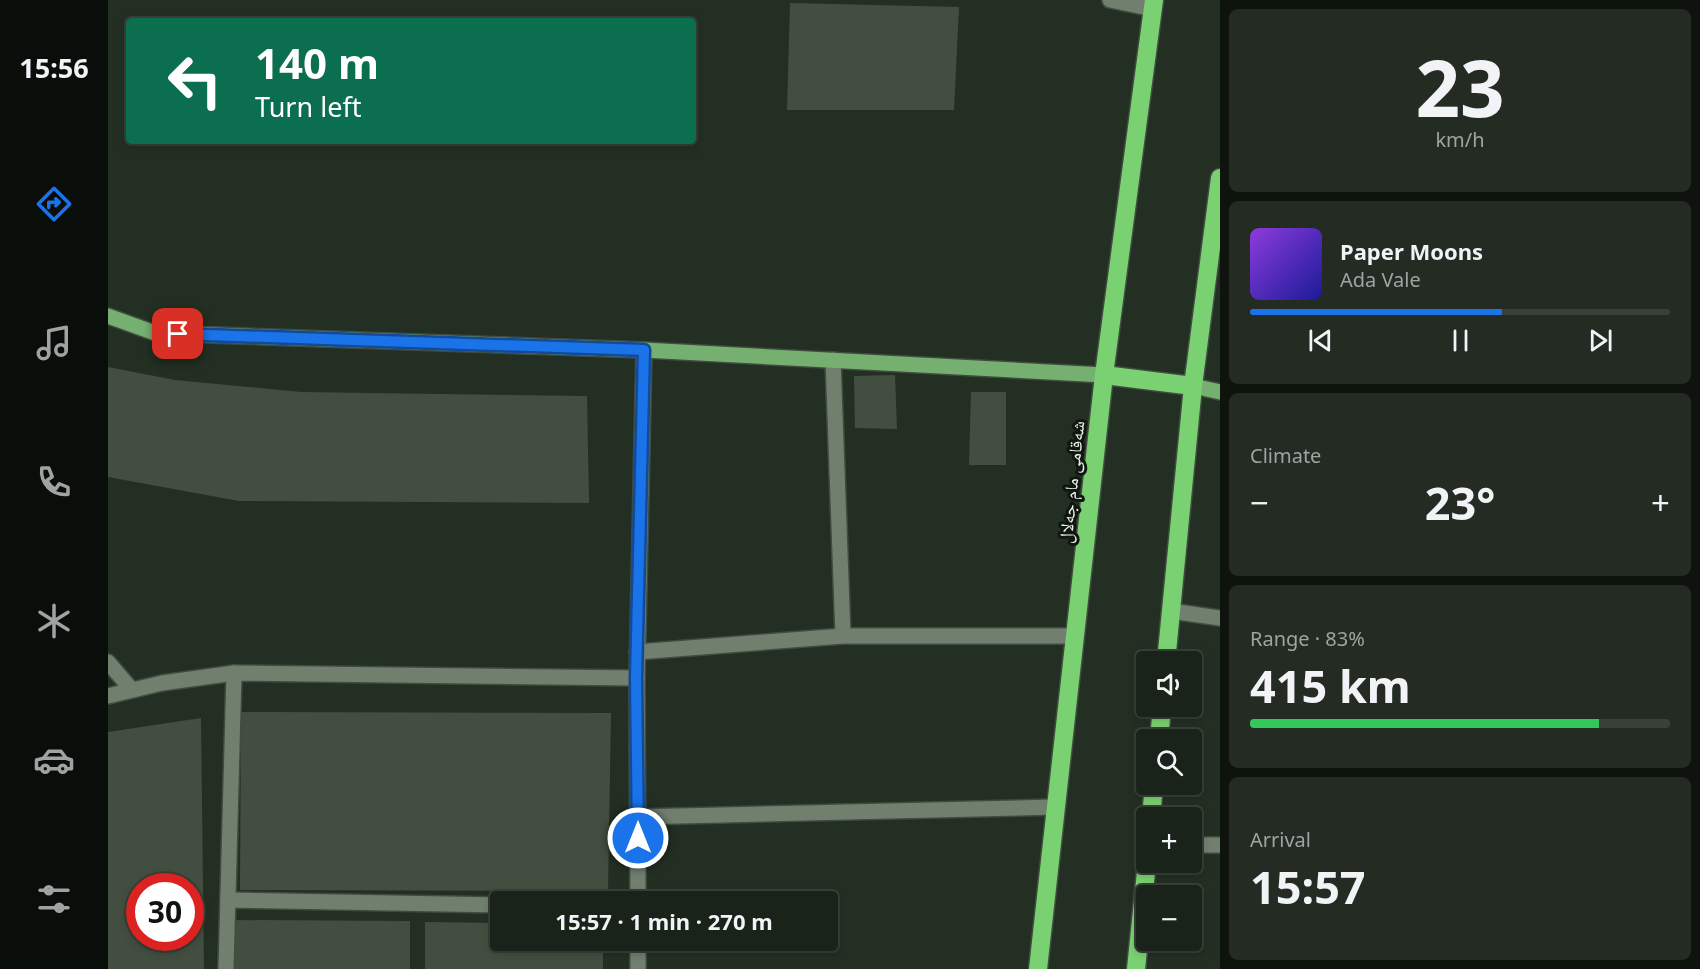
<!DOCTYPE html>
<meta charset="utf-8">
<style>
body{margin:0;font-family:"Noto Sans","Noto Naskh Arabic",sans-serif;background:#232b23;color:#f1f3f6;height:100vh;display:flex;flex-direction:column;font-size:22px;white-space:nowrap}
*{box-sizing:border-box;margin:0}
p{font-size:20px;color:#9fa4a2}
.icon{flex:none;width:33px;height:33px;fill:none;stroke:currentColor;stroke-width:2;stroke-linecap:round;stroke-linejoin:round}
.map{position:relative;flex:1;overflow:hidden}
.drawer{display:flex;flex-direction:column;gap:9px;padding:9px;background:#0e130e;width:480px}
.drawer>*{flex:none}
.guide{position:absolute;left:18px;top:18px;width:570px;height:126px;border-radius:6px;box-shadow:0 3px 9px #0003,0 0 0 2px #384039;background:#0b6e4f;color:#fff;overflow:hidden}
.buttons{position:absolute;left:1028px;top:651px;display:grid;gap:12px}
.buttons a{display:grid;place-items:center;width:66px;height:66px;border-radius:6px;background:#1a231a;box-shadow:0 3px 9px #0003,0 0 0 2px #384039;font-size:30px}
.speed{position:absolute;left:18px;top:873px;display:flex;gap:12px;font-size:30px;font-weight:700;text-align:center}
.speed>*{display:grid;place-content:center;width:78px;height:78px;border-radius:50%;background:#1a231a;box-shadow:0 3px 9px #0003,0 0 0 2px #384039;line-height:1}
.speed .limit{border:9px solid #d22;background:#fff;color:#111}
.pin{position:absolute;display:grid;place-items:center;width:51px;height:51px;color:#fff;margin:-26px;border-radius:12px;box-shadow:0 3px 9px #0006}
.me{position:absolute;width:66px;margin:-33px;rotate:0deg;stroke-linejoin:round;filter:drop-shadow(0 0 4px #0008)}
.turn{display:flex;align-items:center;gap:21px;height:126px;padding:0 30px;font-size:27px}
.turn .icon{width:78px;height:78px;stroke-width:2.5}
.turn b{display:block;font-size:42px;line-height:51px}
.big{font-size:45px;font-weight:700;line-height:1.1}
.drawer .widget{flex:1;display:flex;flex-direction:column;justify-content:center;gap:9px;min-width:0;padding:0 21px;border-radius:9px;background:#232b23}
.drawer .dial{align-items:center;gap:0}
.dial b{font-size:78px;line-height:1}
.song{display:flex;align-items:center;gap:18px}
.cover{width:72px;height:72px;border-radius:9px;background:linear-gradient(135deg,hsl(270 70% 55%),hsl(240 70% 35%))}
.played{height:6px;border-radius:3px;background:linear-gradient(90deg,#1a73e8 60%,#384039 60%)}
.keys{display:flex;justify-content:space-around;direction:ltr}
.heat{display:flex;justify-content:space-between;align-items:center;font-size:33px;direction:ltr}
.charge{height:9px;border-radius:4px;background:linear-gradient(90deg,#34c759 83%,#384039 0)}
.trip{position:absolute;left:382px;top:891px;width:348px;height:60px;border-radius:6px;background:#1a231a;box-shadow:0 3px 9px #0003,0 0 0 2px #384039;font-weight:700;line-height:60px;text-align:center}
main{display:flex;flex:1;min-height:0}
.menu{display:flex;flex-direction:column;width:108px;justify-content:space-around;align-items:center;background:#0a0e0a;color:#9fa4a2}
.menu .icon{width:42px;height:42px}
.menu .current{color:#1a73e8}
.menu b{font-size:27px;color:#f1f3f6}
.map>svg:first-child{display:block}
.building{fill:#424f40;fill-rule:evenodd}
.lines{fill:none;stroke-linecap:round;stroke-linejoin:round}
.minor-casing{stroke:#414c40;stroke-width:18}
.major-casing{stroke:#414c40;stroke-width:18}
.highway-casing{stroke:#414c40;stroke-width:21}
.minor{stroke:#717f6f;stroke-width:15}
.major{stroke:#76b070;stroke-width:15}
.highway{stroke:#7ad171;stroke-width:18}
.route-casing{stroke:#114b97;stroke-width:15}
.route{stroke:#1a73e8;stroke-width:10}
.labels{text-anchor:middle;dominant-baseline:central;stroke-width:6;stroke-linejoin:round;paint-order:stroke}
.street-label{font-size:18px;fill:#eaf2e9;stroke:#101610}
</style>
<main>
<nav class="menu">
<b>15:56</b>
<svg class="icon current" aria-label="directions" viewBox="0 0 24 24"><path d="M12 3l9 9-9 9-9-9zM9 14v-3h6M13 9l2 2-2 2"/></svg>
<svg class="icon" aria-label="music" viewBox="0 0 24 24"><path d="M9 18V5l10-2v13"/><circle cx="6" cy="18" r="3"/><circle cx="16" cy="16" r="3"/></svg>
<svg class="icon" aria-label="phone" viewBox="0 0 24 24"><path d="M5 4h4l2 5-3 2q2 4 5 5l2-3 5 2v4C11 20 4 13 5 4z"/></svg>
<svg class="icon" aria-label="climate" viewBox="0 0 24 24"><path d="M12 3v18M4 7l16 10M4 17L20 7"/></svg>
<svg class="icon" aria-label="car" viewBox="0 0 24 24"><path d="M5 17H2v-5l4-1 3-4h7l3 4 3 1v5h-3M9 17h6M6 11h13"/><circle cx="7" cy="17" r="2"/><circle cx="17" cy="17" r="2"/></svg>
<svg class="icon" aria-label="filters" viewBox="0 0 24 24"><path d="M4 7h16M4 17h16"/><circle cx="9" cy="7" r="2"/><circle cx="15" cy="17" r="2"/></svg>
</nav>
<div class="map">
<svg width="1112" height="969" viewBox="0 0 1112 969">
<rect width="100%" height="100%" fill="#232f22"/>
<!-- building -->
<g class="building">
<path d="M682,3L851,7L846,110H679Z"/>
<path d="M0,367L67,380L193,392L479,396L481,503L131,501L0,477Z"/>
<path d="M787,375L789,429L747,428L746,376Z"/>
<path d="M863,392H898V465H861Z"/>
<path d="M133,712L503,713L500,891L132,890Z"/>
<path d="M93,718L96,969H0V732ZM32,886H82V938H32Z"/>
<path d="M124,920L302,921V969H124Z"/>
<path d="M317,922L393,923V940H495V969H317Z"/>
</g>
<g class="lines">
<defs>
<g id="minor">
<path d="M1002,0L1045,9"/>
<path d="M725,360L735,636"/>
<path d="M1063,611L1112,618"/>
<path d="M529,652L735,636H967"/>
<path d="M0,662L23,689"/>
<path d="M529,678L530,902"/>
<path d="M0,696L54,683L126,673L529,678L536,350"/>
<path d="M529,817L948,807"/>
<path d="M1083,845H1112"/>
<path d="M120,900L393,905"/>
<path d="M530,940V969"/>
<path d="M118,969L126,673"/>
</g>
<g id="major">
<path d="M0,316L47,333L536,350L996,375"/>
<path d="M1085,386L1112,392"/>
</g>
<g id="highway">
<path d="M996,375L1085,386"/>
<path d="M1058,662L1085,386L1112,178"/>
<path d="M1051,740L1054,706"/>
<path d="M1043,818L1046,784"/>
<path d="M930,969L996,375L1046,0"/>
<path d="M1028,969L1039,862"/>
</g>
</defs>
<!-- minor casing -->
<use href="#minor" class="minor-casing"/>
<!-- major casing -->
<use href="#major" class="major-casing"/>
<!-- highway casing -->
<use href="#highway" class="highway-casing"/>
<!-- minor -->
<use href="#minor" class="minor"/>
<!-- major -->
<use href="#major" class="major"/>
<!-- highway -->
<use href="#highway" class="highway"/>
</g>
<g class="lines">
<defs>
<path id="route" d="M70,334L536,350L528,678L530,838"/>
</defs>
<!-- route casing -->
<use href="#route" class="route-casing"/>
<!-- route -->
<use href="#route" class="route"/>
</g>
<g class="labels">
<!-- street labels -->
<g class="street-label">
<text transform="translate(963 482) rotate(-84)">شەقامی مام جەلال</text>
</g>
</g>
</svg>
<div class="buttons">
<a><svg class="icon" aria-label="sound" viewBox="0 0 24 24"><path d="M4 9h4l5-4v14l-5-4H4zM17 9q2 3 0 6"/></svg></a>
<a><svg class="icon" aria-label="search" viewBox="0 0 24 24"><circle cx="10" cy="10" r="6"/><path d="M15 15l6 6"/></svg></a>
<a>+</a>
<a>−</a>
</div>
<div class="speed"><div class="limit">30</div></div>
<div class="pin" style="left:70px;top:334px;background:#d93025"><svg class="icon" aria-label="arrive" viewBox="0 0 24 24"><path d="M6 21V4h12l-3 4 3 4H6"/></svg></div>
<svg class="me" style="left:530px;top:838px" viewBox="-20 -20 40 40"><circle r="17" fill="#1a73e8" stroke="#fff" stroke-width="3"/><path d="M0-11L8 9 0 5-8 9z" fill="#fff"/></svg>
<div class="trip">15:57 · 1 min · 270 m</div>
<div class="guide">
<div class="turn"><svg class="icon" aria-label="left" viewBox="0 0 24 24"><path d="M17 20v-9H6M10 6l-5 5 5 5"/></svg><div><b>140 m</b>Turn left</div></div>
</div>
</div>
<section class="drawer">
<div class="widget dial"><b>23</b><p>km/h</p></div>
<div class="widget">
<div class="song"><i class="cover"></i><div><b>Paper Moons</b><p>Ada Vale</p></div></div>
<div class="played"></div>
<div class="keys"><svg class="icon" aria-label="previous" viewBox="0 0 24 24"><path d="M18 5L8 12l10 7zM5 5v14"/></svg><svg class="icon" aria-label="pause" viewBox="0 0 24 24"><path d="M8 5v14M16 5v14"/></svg><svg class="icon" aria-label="next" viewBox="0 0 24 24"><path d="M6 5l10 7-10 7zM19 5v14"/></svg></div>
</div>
<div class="widget"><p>Climate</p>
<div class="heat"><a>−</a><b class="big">23°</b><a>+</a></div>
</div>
<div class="widget"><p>Range · 83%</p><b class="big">415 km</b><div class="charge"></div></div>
<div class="widget"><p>Arrival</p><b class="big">15:57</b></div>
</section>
</main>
